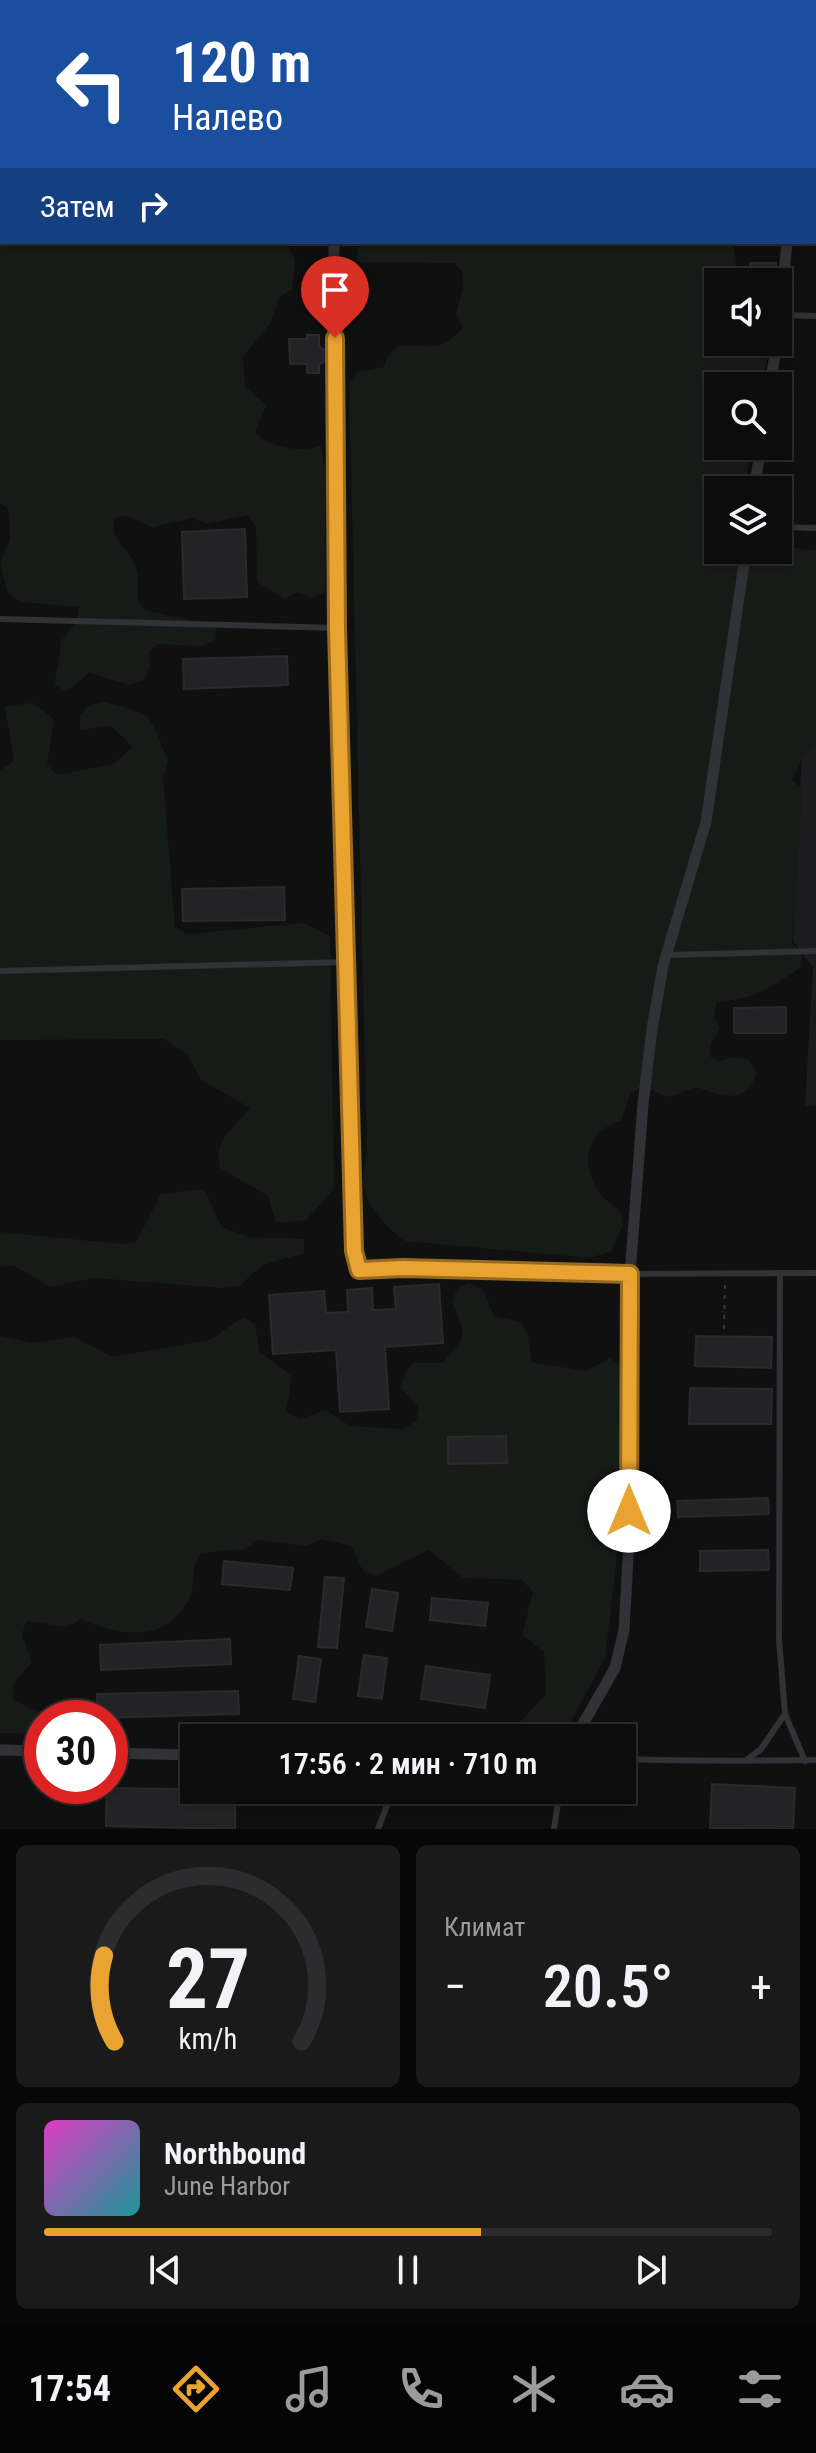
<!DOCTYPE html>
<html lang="ru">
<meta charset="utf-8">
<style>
body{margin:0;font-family:"Roboto Condensed",sans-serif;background:#1a1a1b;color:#f1f3f6;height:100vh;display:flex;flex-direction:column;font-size:30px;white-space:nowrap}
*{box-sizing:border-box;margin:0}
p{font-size:26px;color:#9a9b9d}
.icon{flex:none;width:44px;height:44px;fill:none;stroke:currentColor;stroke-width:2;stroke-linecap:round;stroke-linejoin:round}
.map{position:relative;height:1829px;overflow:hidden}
.drawer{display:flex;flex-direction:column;gap:16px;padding:16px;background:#070707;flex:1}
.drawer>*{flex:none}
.guide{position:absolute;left:0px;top:0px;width:816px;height:244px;box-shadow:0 4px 12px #0003,0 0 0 2px #2c2c2e;background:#1a4fa0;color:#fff;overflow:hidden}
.fabs{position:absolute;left:704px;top:268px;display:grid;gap:16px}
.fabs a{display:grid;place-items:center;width:88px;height:88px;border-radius:0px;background:#0c0c0d;box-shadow:0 4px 12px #0003,0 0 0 2px #2c2c2e;font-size:40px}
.speed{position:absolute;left:24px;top:1700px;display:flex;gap:16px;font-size:40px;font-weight:700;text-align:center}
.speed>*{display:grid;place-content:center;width:104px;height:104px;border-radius:50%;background:#0c0c0d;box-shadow:0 4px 12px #0003,0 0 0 2px #2c2c2e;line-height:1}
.speed .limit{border:12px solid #d22;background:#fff;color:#111}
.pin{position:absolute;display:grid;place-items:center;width:68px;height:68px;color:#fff;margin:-82px -34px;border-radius:50% 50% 50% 0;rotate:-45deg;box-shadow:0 0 8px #0007}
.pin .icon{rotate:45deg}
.me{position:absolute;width:88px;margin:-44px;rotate:0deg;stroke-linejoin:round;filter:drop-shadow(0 0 6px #0008)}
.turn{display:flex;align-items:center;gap:28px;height:168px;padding:0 40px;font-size:36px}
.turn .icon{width:104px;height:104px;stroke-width:2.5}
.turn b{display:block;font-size:56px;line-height:68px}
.then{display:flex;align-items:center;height:76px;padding:0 40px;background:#0003;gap:16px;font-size:30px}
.big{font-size:60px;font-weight:600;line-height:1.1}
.drawer .widget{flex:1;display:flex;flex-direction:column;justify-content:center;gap:12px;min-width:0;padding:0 28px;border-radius:12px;background:#1a1a1b}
.drawer .dial{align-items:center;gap:0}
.dial svg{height:208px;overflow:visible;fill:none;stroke:#2c2c2e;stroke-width:7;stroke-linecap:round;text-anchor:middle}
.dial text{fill:#f1f3f6;stroke:none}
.song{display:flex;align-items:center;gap:24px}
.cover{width:96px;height:96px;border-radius:12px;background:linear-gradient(135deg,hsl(310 70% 55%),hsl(180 70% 35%))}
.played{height:8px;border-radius:4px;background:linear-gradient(90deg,#e8a330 60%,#2c2c2e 60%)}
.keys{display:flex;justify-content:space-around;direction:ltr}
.heat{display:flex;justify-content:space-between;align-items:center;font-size:44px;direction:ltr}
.drawer .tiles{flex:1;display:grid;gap:16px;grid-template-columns:1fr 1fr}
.widget:last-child{grid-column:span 2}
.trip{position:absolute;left:180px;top:1724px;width:456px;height:80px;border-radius:0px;background:#0c0c0d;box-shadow:0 4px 12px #0003,0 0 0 2px #2c2c2e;font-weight:600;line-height:80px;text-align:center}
.tabs{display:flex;height:128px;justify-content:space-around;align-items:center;background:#050505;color:#9a9b9d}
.tabs .icon{width:56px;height:56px}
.tabs .selected{color:#e8a330}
.tabs b{font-size:36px;color:#f1f3f6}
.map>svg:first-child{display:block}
.built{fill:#1c1c1e}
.green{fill:#161b17}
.building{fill:#232325;stroke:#2a2a2d;stroke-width:2}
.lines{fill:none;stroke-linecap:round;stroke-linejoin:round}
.path{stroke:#37393d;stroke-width:2;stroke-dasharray:4 6;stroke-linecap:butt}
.service{stroke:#313236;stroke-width:6}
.minor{stroke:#313236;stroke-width:11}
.tertiary{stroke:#313236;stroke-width:14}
.route-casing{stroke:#976a1f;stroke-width:20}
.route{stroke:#e8a330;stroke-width:14}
</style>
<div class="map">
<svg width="816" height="1829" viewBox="0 0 816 1829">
<rect width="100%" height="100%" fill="#101011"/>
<!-- built -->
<path class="built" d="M804,710H816V1106H805L813,967L793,941Z"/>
<!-- green -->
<g class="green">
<path d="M0,0H816V174L814,2H2L0,194Z"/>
<path d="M0,226L2,242H286L295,260L292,289L280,297L270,324L243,356L245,386L266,405L255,433C272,448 300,453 321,446L326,473L325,592L311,598L298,592L285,599L257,582L256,527L248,515L206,524L193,518L152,527L126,516L113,518C112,545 129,546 136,568C142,584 131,590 144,610L217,626L215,640L202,646L157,644L148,653L150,667L144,680L130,685L89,673L66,692L55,684C55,668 62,657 60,642L77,621L79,607L21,602L8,593L0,563L10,539L8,509L0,504Z"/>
<path d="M370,242H733L739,282H718V342H770L762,386H718V446H752L744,490H718V550H778V545L816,551V746L805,754L792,780L803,789L792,943L802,954L800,968C767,990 758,998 717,1002L714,1016L720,1029L711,1043L709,1056L719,1061L733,1057L749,1060L757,1073C745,1106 723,1096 696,1087L669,1097L642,1087L630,1094L621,1121C573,1134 582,1190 620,1210L623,1225L611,1251L590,1258L405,1241C388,1229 364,1205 363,1182C363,1173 366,1163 367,1155L349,383L357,372L384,367C396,329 418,354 443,344C450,341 458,333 463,328L456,315L463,287V273L454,263L356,262L358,248Z"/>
<path d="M104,702C155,715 149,713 168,761L163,777L175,927L187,934L304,923L330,936L334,1189L306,1220L276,1223L268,1196L220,1168C213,1138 234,1129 250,1108L201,1080L188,1055L164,1039L0,1040V770L14,761L5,706L33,703L54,719L47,764L57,775L113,764L133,747L111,726L80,730V715L90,705Z"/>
<path d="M204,1189L222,1227L249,1237L304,1239V1253L263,1265L239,1286L223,1288L94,1278L50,1287L13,1265L0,1267V1232L122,1244L136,1242L161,1194Z"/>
<path d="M469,1283L483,1289L494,1316L520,1322L528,1334L531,1362L585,1371L610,1358L621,1366L618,1547L605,1658L564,1735L553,1738H522L517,1725L546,1694L544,1652L522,1635L533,1592L522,1580L463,1578L429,1550L376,1576L363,1571L351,1546L321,1539L307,1546L258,1540L245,1549L201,1553C189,1571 196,1576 191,1594C190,1600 185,1605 182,1610C158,1644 113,1633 80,1619L68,1627L26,1621L22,1635L32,1662L13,1684V1699L37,1712L68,1706L81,1712V1718H42V1734L0,1733V1336L33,1343L75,1337L112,1357L210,1340L243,1317L255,1324L259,1351L292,1376L286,1412L300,1419L326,1410L350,1426L404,1429L416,1421L419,1408L401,1388L405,1374L413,1363H442C467,1336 467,1336 452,1302L457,1289Z"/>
</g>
<!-- building -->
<g class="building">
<path d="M750,263H776L775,281H750Z"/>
<path d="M307,335H319V346L326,351V360L319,365V373H307V364H290L289,339H307Z"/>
<path d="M245,529L247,597L184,599L182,532Z"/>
<path d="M287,656L288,685L184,689L183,659Z"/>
<path d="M284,887L285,920L183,921L182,889Z"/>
<path d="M786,1007V1033H734V1008Z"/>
<path d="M439,1284L443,1343L385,1347L389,1409L340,1412L336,1350L273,1354L269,1295L324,1291L326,1313L348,1312L347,1290L372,1288L373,1310L396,1309L394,1287Z"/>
<path d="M696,1336L772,1337L771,1368L695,1366Z"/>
<path d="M690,1388L772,1389L771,1424H689Z"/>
<path d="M506,1436L507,1463L448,1464V1437Z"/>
<path d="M768,1498L769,1514L678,1517L677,1501Z"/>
<path d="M768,1550L769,1570L700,1571V1551Z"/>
<path d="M224,1561L293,1568L290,1590L222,1584Z"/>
<path d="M325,1577L344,1578L337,1648L318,1647Z"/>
<path d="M372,1589L398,1593L392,1631L366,1627Z"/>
<path d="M432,1598L488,1603L485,1626L430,1620Z"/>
<path d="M230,1639L231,1664L101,1670L100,1645Z"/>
<path d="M364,1655L387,1658L382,1699L358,1696Z"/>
<path d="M299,1656L321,1659L315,1702L293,1699Z"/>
<path d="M426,1666L490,1675L485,1708L421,1699Z"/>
<path d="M238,1691L239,1714L98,1718L97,1694Z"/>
<path d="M712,1784L795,1788L793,1829L710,1828Z"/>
<path d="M107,1788L235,1790V1829L106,1826Z"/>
</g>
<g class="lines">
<!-- path -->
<g class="path">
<path d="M670,0L671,2"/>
<path d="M724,1329L725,1283"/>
</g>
<!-- service -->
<g class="service">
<path d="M781,315L816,316"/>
<path d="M778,527L816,528"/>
<path d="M0,619L337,628"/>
<path d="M668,955L816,951"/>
<path d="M0,971L347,962"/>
<path d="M780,1273L779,1639L785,1714L805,1761"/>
<path d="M630,1274L816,1273"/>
<path d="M622,1759C687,1761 751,1761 816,1760"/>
<path d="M748,1759L761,1749L785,1714"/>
<path d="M378,1829L393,1790"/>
<path d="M554,1829L560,1790"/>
</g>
<!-- minor -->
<g class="minor">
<path d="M334,242C334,578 346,914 354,1251L359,1270L403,1268L630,1274"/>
<path d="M778,336L787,242"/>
<path d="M770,386L777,342"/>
<path d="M754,490L761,446"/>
<path d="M575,1738L615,1668L624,1630L629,1541L630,1274L643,1104L652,1029L663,966L706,822L746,550"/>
<path d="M0,1750L42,1751"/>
<path d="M110,1753L194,1755"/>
</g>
<!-- tertiary -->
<g class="tertiary">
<path d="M814,198H816"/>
<path d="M0,208H2"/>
</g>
</g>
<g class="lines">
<defs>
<path id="route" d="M335,338L337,628L354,1251L359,1270L403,1268L630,1274L629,1511"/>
</defs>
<!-- route casing -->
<use href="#route" class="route-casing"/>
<!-- route -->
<use href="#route" class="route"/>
</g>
</svg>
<div class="fabs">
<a><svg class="icon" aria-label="sound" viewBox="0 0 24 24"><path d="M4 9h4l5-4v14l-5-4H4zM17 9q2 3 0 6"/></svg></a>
<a><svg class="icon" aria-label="search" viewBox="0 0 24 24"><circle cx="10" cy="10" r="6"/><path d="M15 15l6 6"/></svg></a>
<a><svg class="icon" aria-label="layers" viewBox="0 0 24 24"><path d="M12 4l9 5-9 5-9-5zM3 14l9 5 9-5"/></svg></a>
</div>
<div class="speed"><div class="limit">30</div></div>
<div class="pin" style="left:335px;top:338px;background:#d93025"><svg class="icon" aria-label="arrive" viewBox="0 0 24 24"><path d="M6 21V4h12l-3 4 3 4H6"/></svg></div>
<svg class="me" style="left:629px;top:1511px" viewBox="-20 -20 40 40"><circle r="19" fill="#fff"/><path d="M0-13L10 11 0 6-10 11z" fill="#e8a330"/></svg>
<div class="trip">17:56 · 2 мин · 710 m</div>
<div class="guide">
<div class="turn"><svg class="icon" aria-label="left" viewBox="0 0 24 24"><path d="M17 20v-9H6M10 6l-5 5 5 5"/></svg><div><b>120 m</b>Налево</div></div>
<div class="then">Затем<svg class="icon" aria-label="right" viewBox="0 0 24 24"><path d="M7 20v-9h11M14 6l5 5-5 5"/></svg></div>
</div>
</div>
<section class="drawer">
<div class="tiles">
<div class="widget dial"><svg viewBox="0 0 100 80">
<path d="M14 69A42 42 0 1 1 86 69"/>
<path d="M14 69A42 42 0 0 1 10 36" stroke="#e8a330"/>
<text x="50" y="56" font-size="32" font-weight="700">27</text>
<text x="50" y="72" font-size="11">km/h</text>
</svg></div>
<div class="widget"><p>Климат</p>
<div class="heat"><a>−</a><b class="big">20.5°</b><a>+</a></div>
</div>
<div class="widget">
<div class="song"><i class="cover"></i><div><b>Northbound</b><p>June Harbor</p></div></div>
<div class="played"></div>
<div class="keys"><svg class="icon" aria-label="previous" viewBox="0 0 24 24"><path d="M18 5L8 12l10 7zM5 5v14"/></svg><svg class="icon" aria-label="pause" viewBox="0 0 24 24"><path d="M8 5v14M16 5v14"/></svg><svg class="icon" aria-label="next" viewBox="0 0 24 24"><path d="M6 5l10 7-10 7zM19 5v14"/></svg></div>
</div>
</div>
</section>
<nav class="tabs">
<b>17:54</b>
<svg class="icon selected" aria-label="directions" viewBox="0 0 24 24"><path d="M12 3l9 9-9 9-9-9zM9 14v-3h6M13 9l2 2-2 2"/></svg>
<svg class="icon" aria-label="music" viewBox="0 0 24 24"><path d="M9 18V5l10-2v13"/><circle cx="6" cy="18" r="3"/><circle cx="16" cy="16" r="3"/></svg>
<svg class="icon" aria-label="phone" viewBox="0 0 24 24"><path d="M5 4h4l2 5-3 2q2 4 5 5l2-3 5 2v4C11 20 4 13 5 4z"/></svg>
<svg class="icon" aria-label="climate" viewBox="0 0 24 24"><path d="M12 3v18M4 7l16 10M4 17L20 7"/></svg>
<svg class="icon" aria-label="car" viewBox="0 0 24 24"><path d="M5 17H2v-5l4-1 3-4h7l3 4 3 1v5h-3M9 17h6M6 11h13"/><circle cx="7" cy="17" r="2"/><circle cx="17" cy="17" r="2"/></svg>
<svg class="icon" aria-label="filters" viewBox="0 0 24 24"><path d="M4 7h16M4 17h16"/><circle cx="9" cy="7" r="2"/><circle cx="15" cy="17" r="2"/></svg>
</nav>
